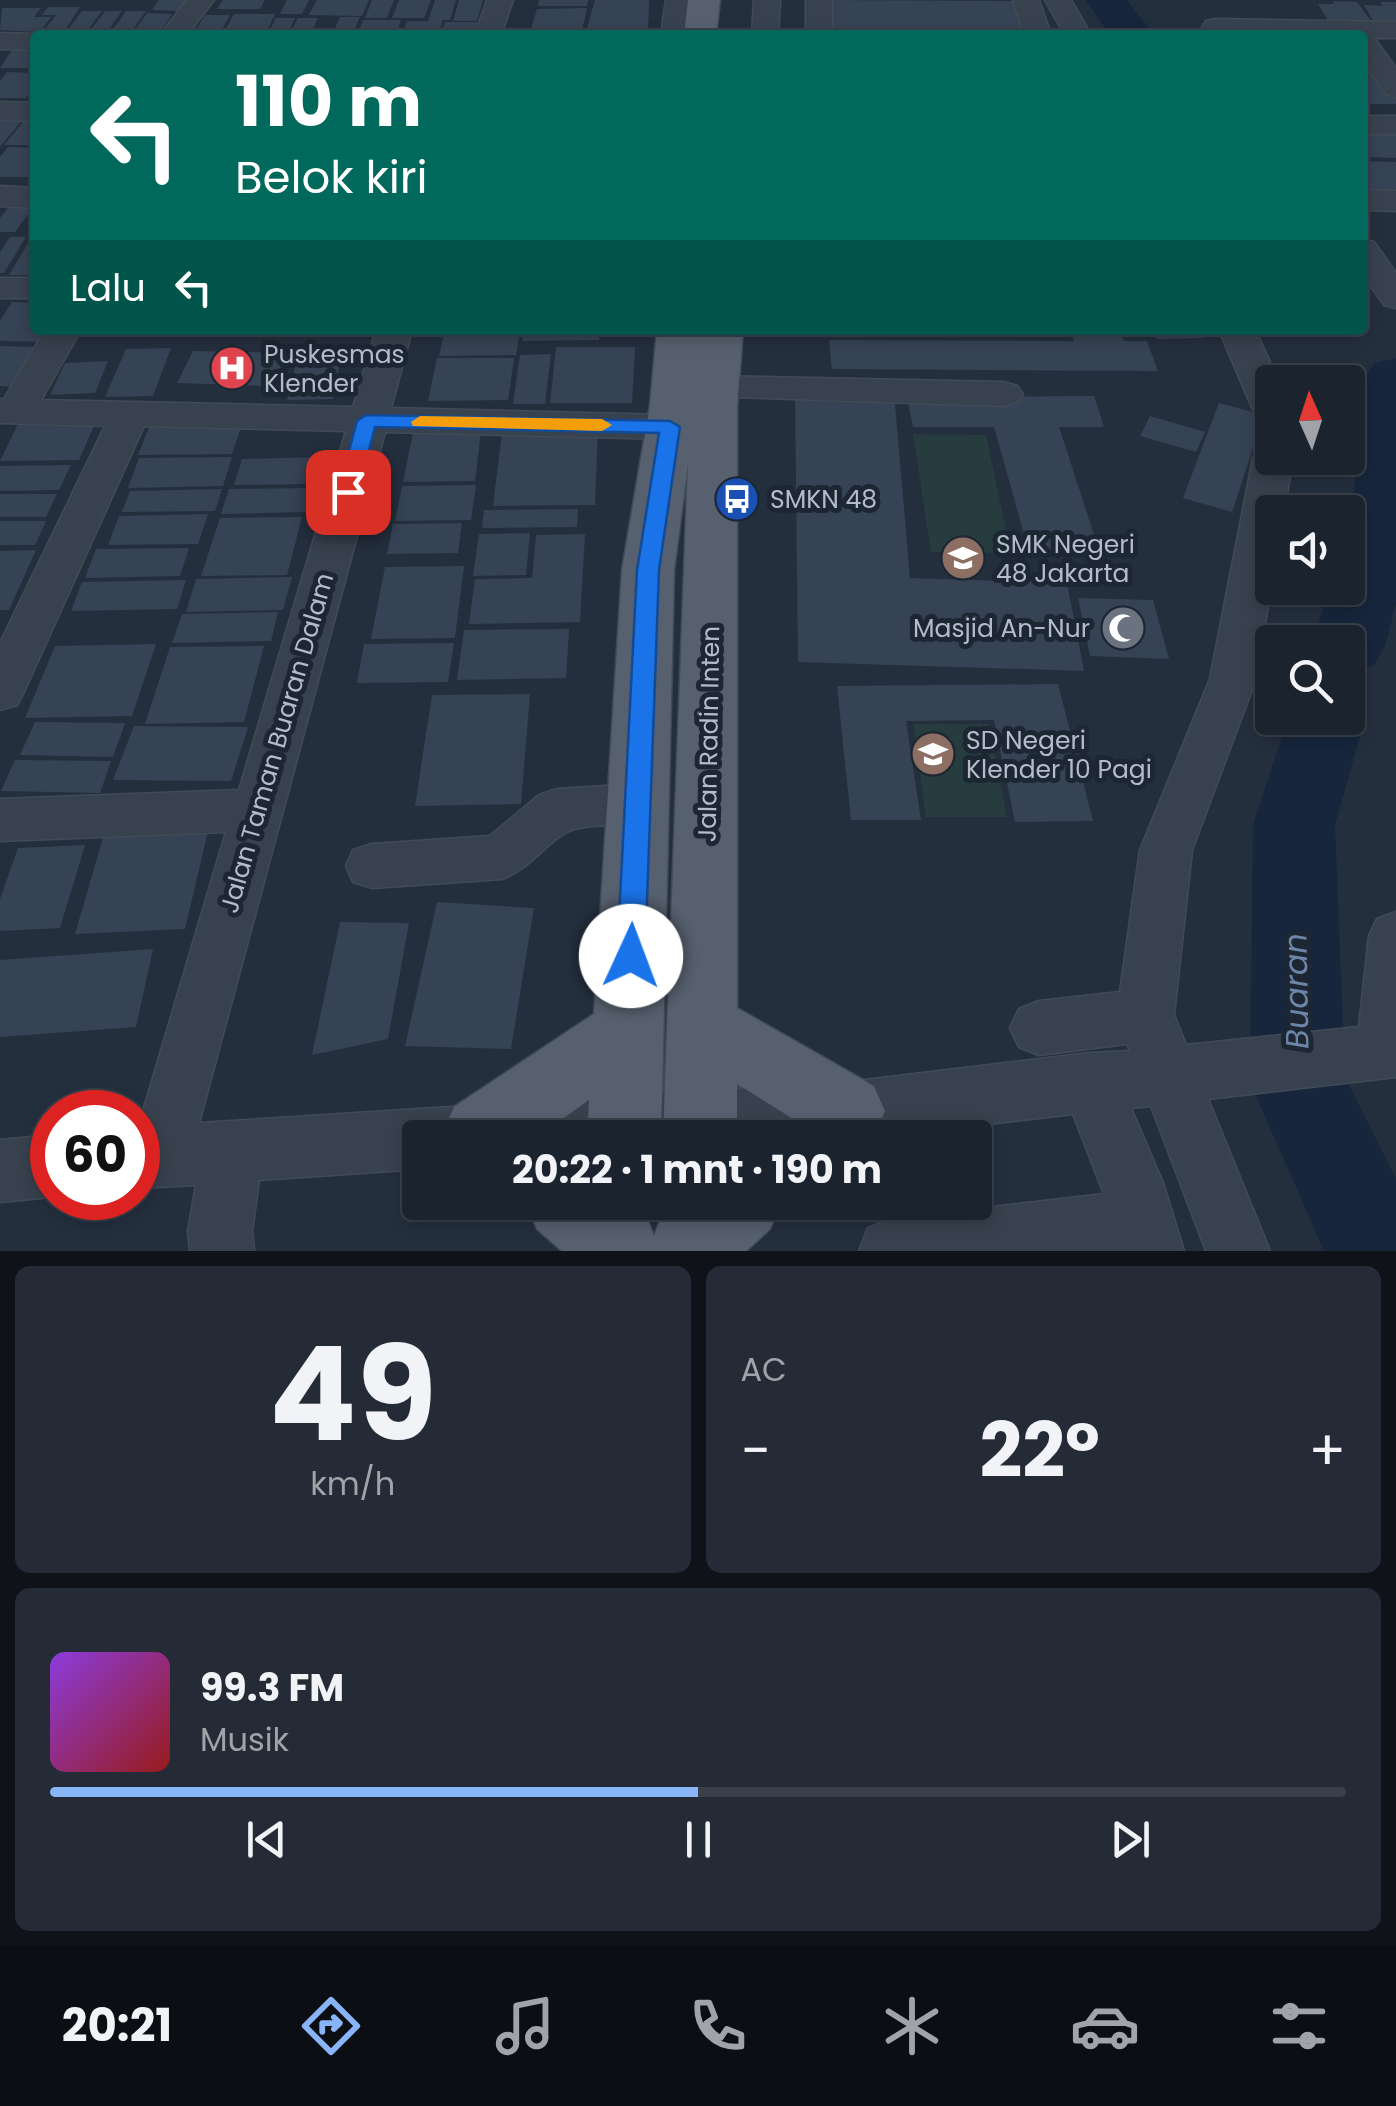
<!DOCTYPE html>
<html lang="id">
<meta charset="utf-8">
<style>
body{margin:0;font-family:Poppins,sans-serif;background:#242b36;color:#f1f3f6;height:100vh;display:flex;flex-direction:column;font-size:38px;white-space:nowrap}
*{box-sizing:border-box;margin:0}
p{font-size:32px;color:#a0a4aa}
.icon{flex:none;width:55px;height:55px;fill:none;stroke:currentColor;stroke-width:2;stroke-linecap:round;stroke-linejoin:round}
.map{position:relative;height:1251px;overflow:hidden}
.details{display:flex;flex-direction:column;gap:15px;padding:15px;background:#0f1319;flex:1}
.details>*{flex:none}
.guide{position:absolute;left:30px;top:30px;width:1338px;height:305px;border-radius:10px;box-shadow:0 5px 15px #0003,0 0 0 2px #39404a;background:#00695c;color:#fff;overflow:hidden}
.needle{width:65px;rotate:357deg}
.tools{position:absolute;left:1255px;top:365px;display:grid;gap:20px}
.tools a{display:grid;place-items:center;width:110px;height:110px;border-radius:10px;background:#1b232e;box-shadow:0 5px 15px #0003,0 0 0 2px #39404a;font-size:50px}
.speed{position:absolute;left:30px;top:1090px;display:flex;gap:20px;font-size:50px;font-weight:700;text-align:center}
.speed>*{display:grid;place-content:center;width:130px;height:130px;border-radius:50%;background:#1b232e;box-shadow:0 5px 15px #0003,0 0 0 2px #39404a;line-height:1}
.speed .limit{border:15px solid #d22;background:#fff;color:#111}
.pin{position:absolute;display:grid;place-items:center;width:85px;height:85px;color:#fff;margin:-42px;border-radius:20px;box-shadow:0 5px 15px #0006}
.me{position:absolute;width:110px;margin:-55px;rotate:2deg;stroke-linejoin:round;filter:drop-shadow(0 0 8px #0008)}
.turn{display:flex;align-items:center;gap:35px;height:210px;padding:0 40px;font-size:45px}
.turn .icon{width:130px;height:130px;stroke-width:2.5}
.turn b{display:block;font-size:70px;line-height:85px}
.then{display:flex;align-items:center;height:95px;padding:0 40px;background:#0003;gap:20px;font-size:38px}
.big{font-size:75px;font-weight:700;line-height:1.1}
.details .widget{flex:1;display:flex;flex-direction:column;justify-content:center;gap:15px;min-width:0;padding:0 35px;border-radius:15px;background:#242b36}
.details .dial{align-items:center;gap:0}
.dial b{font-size:130px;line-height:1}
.song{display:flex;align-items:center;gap:30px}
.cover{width:120px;height:120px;border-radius:15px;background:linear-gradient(135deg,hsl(270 70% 55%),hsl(0 70% 35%))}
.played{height:10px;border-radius:5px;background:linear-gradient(90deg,#8ab4f8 50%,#39404a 50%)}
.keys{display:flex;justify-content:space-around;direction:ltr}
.heat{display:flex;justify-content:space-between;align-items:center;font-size:55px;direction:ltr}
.details .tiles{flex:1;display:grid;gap:15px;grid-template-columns:1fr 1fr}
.widget:last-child{grid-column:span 2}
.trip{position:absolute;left:402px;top:1120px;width:590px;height:100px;border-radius:10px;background:#1b232e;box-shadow:0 5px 15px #0003,0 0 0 2px #39404a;font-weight:700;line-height:100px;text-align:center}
.tabs{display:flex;height:160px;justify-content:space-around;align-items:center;background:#0b0e12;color:#a0a4aa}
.tabs .icon{width:70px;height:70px}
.tabs .selected{color:#8ab4f8}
.tabs b{font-size:45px;color:#f1f3f6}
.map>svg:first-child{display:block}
.green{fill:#263c3f}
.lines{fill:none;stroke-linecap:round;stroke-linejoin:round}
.river{fill:#17263c;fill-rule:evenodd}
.building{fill:#364354}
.minor-casing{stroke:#414a57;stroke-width:3}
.major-casing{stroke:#414a57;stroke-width:3}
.minor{fill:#38414e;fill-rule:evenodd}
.major{fill:#56606e;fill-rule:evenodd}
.route{fill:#1a73e8;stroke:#114b97;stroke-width:2.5}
.slow{fill:#f59e0b}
.labels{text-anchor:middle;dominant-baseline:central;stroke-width:10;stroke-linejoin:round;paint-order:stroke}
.poi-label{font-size:25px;fill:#b4bcc9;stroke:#1d2633;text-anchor:start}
.street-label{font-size:25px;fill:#b4bcc9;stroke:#1d2633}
.near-water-label{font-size:32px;font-style:italic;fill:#6d86a8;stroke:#1d2633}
</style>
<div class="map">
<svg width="1396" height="1251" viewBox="0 0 1396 1251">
<rect width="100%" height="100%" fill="#242f3e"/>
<!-- green -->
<g class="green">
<path d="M913,434L986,435L1011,553L931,552Z"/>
<path d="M913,724H989L1007,817H926Z"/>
</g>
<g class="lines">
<!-- river -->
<g class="river">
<path d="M1085,0H1127L1154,35H1110Z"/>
<path d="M1396,358V604L1385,646L1374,665L1348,673V642H1312L1330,588H1348C1348,517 1360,447 1366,376L1375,363Z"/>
<path d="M1348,695L1353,697L1365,718L1335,825L1345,1077L1396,1179V1251H1324L1250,1082L1253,825L1288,718H1348Z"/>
</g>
</g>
<!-- building -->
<g class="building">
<path d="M159,0H187L180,11L152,10Z"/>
<path d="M223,0H265L260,9H217Z"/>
<path d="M287,0H309L302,14H280Z"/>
<path d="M317,0H369L362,16L309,15Z"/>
<path d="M372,0H394L387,18H365Z"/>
<path d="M399,0H431L424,18H392Z"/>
<path d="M435,0H456L450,20H443L438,35H402L407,21H428Z"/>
<path d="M459,0H483L477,21H453Z"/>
<path d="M539,0H588L587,6H538Z"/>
<path d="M595,0H649L648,35H585Z"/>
<path d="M826,0L1022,1L1032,35H828Z"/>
<path d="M1333,1L1357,2L1371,21L1329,22L1318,4H1334Z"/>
<path d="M1380,2H1396V24L1373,21L1364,5L1383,6Z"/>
<path d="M48,7H80L64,32H43L56,15H42Z"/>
<path d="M2,8H41L34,17H51L40,32L0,30Z"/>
<path d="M587,8L581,35H529L537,9Z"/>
<path d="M82,11H102L87,31H67Z"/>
<path d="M105,11H122L107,32H89Z"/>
<path d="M126,11H146L131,32H111Z"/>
<path d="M147,13L172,14L159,34L133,33Z"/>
<path d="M234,14H275L265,35H222Z"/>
<path d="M205,15H230L219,35H193Z"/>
<path d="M340,17H360L352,35H332Z"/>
<path d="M276,18H295L287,35H267Z"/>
<path d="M298,18H318L310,35H289Z"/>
<path d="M363,20H401L396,35H357Z"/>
<path d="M445,22H478L474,35H441Z"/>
<path d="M16,44H35V61L28,68H0Z"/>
<path d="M1362,45L1396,90V104H1362Z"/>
<path d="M7,72L35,73V88L26,98H0V81Z"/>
<path d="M0,117L24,118L0,147Z"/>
<path d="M27,117H35V145H4Z"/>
<path d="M1362,127L1396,128V158L1362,157Z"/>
<path d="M8,147L35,148V168L28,177H0V157Z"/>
<path d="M1362,161L1396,162V192L1362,191Z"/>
<path d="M12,203L35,205L15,232H0V218Z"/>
<path d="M10,237H26L4,273H0V252Z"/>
<path d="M30,240H35V275H9Z"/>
<path d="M12,302L35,303V330H58L51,342L0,341V321Z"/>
<path d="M445,330H520L516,355L439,356Z"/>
<path d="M524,330H600L599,340L522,341Z"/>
<path d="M1070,330H1120L1124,341H1147L1158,371L832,369L829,340L1074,341Z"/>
<path d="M1153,330H1199L1203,338L1157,339Z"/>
<path d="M0,346L36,347L12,387L0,386Z"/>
<path d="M556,347H635L632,403H550Z"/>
<path d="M171,348L153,396L105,397L126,349Z"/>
<path d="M193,351L286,353L273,386L177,383Z"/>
<path d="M551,354L545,404H513L520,355Z"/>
<path d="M341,358L333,399L287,400L297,359Z"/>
<path d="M437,358H514L508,400L428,401Z"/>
<path d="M108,361L95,393L50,395L65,363Z"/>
<path d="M795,391L894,393L910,578L1067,583L1084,671L798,662Z"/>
<path d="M1094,396L1104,427H1059L1100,553L1030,555L994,427H913L907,397Z"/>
<path d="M1219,403L1264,415L1232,512L1183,498Z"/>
<path d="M1150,416L1205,432L1196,452L1140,436Z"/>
<path d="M97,419L79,460L0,461L20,420Z"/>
<path d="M242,424L232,454L138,455L150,425Z"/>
<path d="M598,430L595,505L493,506L502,432Z"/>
<path d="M481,432L475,481L403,482L413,433Z"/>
<path d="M232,457L223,486L128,488L139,458Z"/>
<path d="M324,457L318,484L234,485L242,459Z"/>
<path d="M71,465L59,490L0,491V466Z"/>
<path d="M476,485L471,520L395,521L402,486Z"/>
<path d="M312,488L306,512L221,514L229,489Z"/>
<path d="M222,489L215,511L122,512L130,491Z"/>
<path d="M0,494H57L46,517H0Z"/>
<path d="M578,509L577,527L482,528L484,510Z"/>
<path d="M208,514L198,544L108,545L119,516Z"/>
<path d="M302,517L287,575L201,576L220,518Z"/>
<path d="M0,521H46L35,545H0Z"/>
<path d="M462,523L458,553L387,554L393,524Z"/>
<path d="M530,533L526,575L473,576L479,534Z"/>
<path d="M585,534L580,622L469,624L475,579L532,578L536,535Z"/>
<path d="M189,548L180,576L85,578L96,549Z"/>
<path d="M36,550L9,610H0V551Z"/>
<path d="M464,566L455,638L371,639L385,567Z"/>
<path d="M292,577L283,610L186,612L196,579Z"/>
<path d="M186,580L177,609L71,611L82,582Z"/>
<path d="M1078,598L1153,600L1169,659L1090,656Z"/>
<path d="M278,612L271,641L172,643L182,614Z"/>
<path d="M569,629L566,678L457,680L464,630Z"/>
<path d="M454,643L448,682L357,683L364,644Z"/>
<path d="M156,644L132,716L25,718L55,646Z"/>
<path d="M264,646L244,722L145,724L170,647Z"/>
<path d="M1058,684L1093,821L1015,822L994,720L906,721L921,820H851L837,686Z"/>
<path d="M530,694L521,804L415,806L432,695Z"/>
<path d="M35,722L125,723L113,757L20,755Z"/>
<path d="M134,726L248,727L231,781L113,780Z"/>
<path d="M15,760L111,761L100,793L1,791Z"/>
<path d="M209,827L185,929L75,934L105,831Z"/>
<path d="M85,845L60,928L0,931V899L18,848Z"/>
<path d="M437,902L534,908L511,1049L405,1046Z"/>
<path d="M340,922L409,923L388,1039L312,1055Z"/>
<path d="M153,949L136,1027L0,1037V960Z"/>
</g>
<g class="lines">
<defs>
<g id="minor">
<path d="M187,0H214L187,35H160Z"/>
<path d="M487,0H513L501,35H475Z"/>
<path d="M666,0H692L687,35H661Z"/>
<path d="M754,0H780L778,35H752Z"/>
<rect x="806" y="0" width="26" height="35"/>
<path d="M1013,0H1039L1051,35H1025Z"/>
<path d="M1045,0H1071L1091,35H1065Z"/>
<path d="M1215,19L1396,22V38H1374L1396,68V97L1386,94L1362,60V35L1206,33L1202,27L1206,21Z"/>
<path d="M0,33L35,34L39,35H35V50L0,49Z"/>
<path d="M0,102L35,103V121L0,120Z"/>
<rect x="1362" y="116" width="34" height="18"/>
<path d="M0,186L35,188V208L0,206Z"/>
<path d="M1362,190L1396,191V211L1362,210Z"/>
<path d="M1362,239L1374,242L1396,273V308L1384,305L1362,274Z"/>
<rect x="0" y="278" width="35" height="20"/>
<path d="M45,330H81L41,400L353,407L376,330H412L391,408L708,416L722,419L727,428L722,437L708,440L385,432L199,1123L848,1082L1089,1053L1130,1051L1127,1044L1039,1055L1019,1047L1010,1028L1019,1009L1039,1001L1120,992L1140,850L1210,679L1253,458L1259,449L1272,445V458H1293L1284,512H1272V581L1256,679L1192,850L1174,1015L1186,1045L1359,1027L1369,936L1377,919L1396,912V1077L1208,1099L1270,1251H1206L1151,1106L1131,1108L1163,1183L1184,1251H859L868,1228L891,1219L1104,1194L1073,1114L872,1138H420V1169L259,1180L252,1231L254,1251H190L188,1231L196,1185L138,1188V1128L226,832L0,841V799L239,790L346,431L144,426L24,692L17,705L0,710V643L105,426L0,423V399H4Z"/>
<path d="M1219,330H1255L1279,382H1272V422L1258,418L1253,410Z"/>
<path d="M715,376L1004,382L1017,386L1023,394L1017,402L1004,406L702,396L696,388L702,380Z"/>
<path d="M636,784L654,790L661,805L654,820C629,828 585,822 567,832C542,846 530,869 502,879L372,888L353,882L346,866L353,850L372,844L490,836L539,795L557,789Z"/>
<path d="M52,1135V1197L0,1202V1140Z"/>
</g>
<g id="major">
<path d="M688,0H720L716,35H684Z"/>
<path d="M657,330H743L737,408V1008L874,1086L885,1111L873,1138H781L790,1117L737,1084V1138H663L688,464L674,570L661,1138H587L589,1100L536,1138H445L443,1133L454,1107L594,1014L622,570L650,405Z"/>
<path d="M526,1202H625L648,1221L654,1236L659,1223L683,1202H781L770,1229L746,1251H562L537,1229Z"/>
</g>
</defs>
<!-- minor casing -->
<use href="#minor" class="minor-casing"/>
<!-- major casing -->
<use href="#major" class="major-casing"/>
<!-- minor -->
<use href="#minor" class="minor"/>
<!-- major -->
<use href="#major" class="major"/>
</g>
<!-- route -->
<path class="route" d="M366,415L670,421L680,427L659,570L645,956L641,964L631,968L621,964L617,956L637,570L659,433L375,427L358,492L348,499L338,492L357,421Z"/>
<!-- slow -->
<path class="slow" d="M420,416L602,419L612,425L602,431L413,426L411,422Z"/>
<!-- icons -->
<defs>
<symbol id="hospital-disc" viewBox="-11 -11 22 22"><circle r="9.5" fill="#e0444e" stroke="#1d2633"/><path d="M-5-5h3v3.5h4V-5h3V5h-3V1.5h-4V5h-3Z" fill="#fff"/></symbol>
<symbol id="bus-disc" viewBox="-11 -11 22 22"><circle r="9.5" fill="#1a4fb4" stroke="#1d2633"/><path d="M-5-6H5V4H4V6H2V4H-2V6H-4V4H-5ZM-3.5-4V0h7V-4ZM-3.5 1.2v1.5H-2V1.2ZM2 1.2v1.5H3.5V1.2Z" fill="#fff"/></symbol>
<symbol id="school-disc" viewBox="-11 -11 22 22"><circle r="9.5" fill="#8d6e63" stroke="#1d2633"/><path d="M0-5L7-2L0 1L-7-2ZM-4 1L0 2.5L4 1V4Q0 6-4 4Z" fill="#fff"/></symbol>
<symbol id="mosque-disc" viewBox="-11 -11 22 22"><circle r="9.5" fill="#6b7280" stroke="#1d2633"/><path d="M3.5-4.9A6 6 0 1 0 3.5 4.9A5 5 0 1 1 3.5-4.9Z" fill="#fff"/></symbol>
</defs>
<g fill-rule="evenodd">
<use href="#hospital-disc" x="207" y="343" width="50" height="50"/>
<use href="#bus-disc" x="712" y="474" width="50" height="50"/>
<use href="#school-disc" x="938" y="533" width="50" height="50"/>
<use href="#mosque-disc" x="1098" y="603" width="50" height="50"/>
<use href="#school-disc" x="908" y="729" width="50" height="50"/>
</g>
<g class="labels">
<!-- poi labels -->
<g class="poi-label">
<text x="264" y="354">Puskesmas<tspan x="264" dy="29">Klender</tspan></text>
<text x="770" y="499">SMKN 48</text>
<text x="996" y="544">SMK Negeri<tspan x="996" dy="29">48 Jakarta</tspan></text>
<text x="1090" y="628" text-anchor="end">Masjid An-Nur</text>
<text x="966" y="740">SD Negeri<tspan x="966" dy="29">Klender 10 Pagi</tspan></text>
</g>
<!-- street labels -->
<g class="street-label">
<text transform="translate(709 734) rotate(-89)">Jalan Radin Inten</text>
<text transform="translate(277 743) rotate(-74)">Jalan Taman Buaran Dalam</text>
</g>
<!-- near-water labels -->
<g class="near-water-label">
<text transform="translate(1296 991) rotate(-91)">Buaran</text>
</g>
</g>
</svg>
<div class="tools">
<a><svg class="needle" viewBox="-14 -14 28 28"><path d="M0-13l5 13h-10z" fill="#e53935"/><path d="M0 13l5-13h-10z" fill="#a0a4aa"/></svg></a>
<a><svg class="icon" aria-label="sound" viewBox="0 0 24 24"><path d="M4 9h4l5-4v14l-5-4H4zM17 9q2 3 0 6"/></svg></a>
<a><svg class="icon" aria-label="search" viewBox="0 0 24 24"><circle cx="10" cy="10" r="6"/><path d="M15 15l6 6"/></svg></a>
</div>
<div class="speed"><div class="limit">60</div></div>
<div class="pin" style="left:348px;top:492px;background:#d93025"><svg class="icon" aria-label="arrive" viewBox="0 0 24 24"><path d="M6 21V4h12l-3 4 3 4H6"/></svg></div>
<svg class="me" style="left:631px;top:956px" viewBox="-20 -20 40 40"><circle r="19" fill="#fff"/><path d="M0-13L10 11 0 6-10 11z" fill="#1a73e8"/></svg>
<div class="trip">20:22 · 1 mnt · 190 m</div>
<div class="guide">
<div class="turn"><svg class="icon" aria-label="left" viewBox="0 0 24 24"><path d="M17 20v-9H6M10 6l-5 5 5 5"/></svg><div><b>110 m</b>Belok kiri</div></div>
<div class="then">Lalu<svg class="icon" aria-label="left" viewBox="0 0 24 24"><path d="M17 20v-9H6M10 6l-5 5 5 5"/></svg></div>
</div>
</div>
<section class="details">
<div class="tiles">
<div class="widget dial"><b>49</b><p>km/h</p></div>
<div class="widget"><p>AC</p>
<div class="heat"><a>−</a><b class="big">22°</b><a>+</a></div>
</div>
<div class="widget">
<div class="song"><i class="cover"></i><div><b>99.3 FM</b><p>Musik</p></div></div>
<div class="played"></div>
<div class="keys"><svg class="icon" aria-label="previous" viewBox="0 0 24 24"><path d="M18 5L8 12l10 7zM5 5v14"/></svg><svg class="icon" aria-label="pause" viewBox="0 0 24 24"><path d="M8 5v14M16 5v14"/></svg><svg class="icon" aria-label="next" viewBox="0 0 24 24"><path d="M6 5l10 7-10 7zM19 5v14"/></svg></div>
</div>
</div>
</section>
<nav class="tabs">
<b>20:21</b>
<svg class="icon selected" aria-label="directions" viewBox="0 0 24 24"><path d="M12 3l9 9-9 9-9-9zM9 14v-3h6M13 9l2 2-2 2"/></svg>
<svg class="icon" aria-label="music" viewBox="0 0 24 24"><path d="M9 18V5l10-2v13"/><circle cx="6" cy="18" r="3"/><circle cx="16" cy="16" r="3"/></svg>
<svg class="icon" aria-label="phone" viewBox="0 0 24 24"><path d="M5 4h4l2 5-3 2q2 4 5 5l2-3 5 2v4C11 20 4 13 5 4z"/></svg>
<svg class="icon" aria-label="climate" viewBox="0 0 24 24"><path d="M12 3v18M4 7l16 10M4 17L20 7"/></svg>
<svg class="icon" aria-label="car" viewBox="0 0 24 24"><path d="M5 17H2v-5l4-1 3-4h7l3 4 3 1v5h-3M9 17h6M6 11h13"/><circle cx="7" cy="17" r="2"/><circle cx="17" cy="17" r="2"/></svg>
<svg class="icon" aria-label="filters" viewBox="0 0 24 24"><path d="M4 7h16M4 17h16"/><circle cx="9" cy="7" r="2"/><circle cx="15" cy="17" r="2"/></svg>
</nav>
